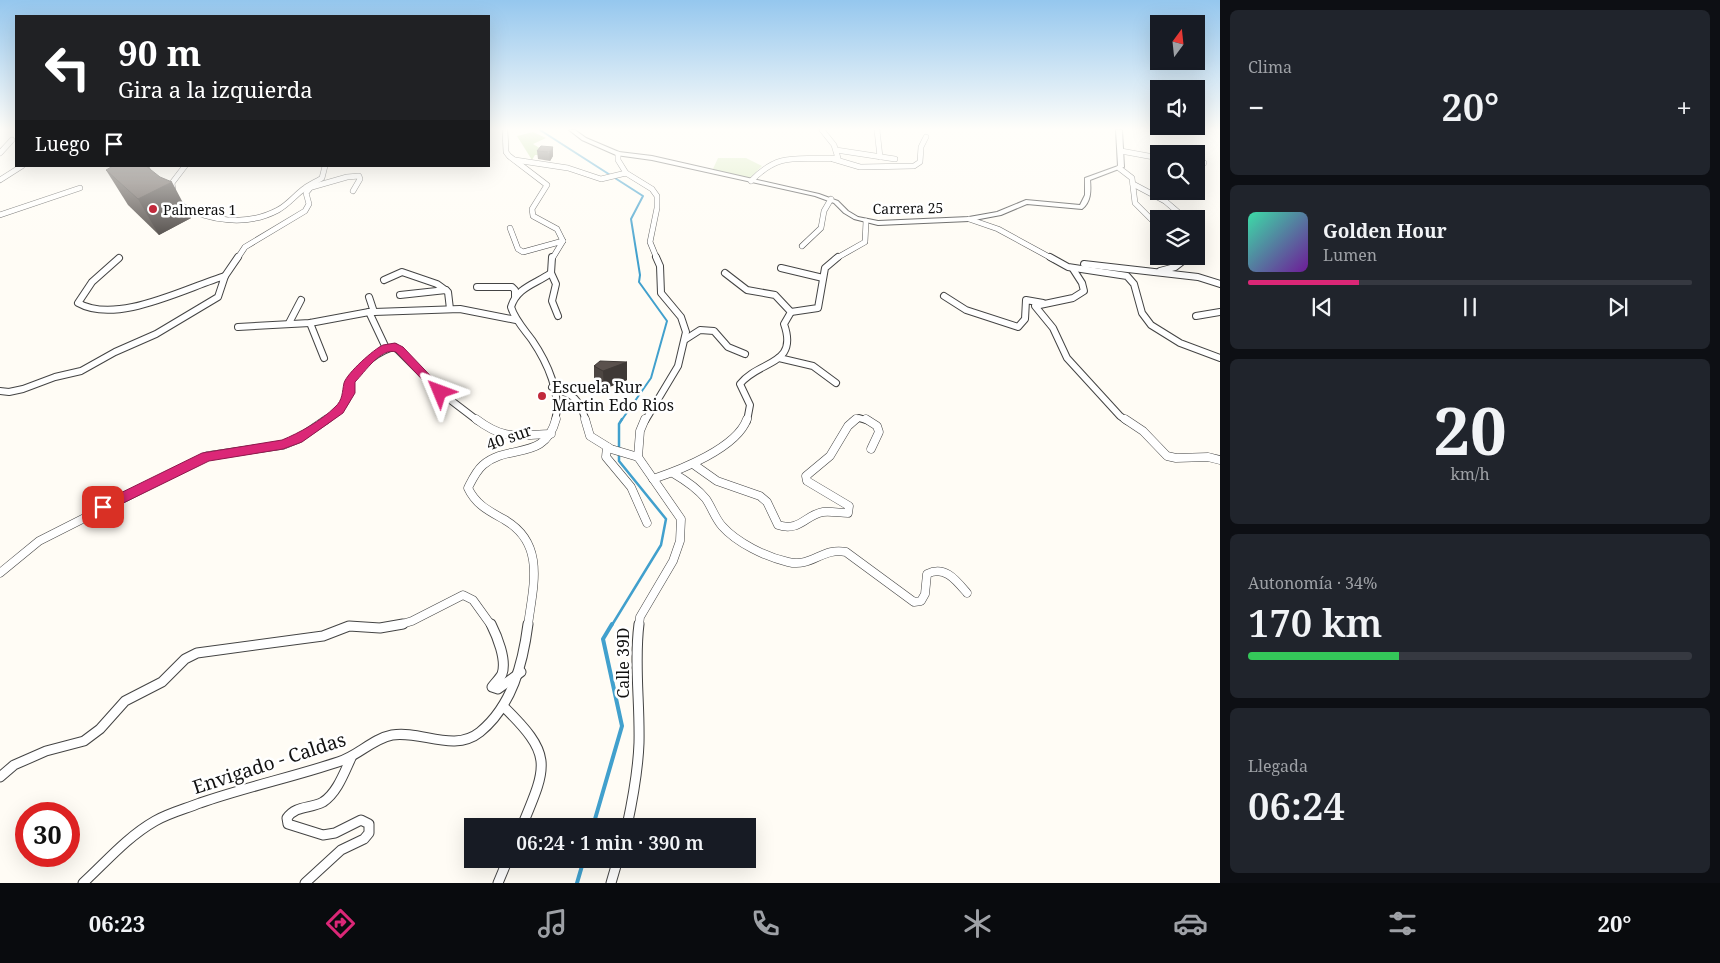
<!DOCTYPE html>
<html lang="es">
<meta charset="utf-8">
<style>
body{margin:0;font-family:"Noto Serif",serif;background:#20242c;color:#f1f3f6;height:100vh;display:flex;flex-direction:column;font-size:19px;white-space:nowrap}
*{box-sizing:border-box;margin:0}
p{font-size:16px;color:#9ea1a6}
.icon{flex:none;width:28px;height:28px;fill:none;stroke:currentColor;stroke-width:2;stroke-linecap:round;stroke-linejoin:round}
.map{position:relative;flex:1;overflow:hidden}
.drawer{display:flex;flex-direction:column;gap:10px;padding:10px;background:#0d0f14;width:500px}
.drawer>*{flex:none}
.banner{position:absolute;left:15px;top:15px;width:475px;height:152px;border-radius:0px;box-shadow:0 5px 20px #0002;background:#202124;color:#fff;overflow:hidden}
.needle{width:32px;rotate:15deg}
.tools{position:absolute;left:1150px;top:15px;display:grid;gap:10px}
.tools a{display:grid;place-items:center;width:55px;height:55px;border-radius:0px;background:#171b24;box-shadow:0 5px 20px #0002;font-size:25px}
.speed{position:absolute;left:15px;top:802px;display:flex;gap:10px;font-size:25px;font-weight:700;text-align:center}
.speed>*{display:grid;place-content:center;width:65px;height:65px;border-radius:50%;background:#171b24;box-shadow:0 5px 20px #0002;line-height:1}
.speed .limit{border:8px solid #d22;background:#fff;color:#111}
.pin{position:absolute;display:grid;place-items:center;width:42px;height:42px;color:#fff;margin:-21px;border-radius:10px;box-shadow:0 2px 8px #0006}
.me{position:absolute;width:55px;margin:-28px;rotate:314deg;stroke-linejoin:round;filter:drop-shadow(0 0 4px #0008)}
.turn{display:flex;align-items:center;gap:18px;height:105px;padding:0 20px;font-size:22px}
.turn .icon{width:65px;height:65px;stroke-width:2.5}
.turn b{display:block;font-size:35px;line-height:42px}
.then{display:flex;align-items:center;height:48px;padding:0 20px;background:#0003;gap:10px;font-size:19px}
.big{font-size:38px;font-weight:600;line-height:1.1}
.drawer .card{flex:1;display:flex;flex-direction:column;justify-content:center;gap:8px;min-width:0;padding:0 18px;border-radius:8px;background:#20242c}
.drawer .dial{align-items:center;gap:0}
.dial b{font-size:65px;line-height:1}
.song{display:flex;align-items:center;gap:15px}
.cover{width:60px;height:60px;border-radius:8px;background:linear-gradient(135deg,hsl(160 70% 55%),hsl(280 70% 35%))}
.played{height:5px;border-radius:2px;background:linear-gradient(90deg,#db2777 25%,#363941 25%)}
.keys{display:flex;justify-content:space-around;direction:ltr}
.heat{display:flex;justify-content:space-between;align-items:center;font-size:28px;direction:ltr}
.charge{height:8px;border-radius:4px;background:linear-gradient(90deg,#34c759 34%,#363941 0)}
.trip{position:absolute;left:464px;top:818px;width:292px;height:50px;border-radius:0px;background:#171b24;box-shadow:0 5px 20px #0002;font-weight:600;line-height:50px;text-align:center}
.dock{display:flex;height:80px;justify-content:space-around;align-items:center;background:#090b0e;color:#9ea1a6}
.dock .icon{width:35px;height:35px}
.dock .on{color:#db2777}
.dock b{font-size:22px;color:#f1f3f6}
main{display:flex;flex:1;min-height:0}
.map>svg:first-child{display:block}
.green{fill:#d8eabe}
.forest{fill:#bedb9d}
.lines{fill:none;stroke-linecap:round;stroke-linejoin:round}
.stream-far2{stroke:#41a0cd;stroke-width:2}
.stream-far1{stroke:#41a0cd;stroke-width:2.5}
.stream{stroke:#41a0cd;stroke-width:4}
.minor-far3-casing{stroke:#444;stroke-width:6}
.minor-far2-casing{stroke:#444;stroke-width:8}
.minor-far1-casing{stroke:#444;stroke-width:9}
.minor-casing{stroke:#444;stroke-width:11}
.tertiary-casing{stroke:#444;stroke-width:2}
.minor-far3{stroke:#fff;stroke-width:5}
.minor-far2{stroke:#fff;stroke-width:6}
.minor-far1{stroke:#fff;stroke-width:8}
.minor{stroke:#fff;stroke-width:9}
.tertiary{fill:#fff;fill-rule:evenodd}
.wall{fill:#4d4642}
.shaded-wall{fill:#3f3936}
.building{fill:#5a514d;stroke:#3f3936}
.route{fill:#db2777;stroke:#8e194d}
.poi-dot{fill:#c1293b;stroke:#fff;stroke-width:2}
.labels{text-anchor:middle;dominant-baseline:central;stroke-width:5;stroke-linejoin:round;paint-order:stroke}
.far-street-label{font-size:14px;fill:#111;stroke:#fff}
.far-poi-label{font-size:14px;fill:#111;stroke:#fff;text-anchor:start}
.poi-label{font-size:16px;fill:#111;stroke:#fff;text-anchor:start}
.street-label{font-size:16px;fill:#111;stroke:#fff}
.near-street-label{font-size:19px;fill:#111;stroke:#fff}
</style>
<main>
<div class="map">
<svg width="1220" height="883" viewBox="0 0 1220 883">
<rect width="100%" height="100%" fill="#fffcf5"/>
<!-- green -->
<path class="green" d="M718,158H746L762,166L749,179L712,171Z"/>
<!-- forest -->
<path class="forest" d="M533,132L546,138L533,144L551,155H535L532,160L517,136Z"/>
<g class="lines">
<!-- stream-far2 -->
<path class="stream-far2" d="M540,130L643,196L631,219L640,275L639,282L667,321L651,378L621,421"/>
<!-- stream-far1 -->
<path class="stream-far1" d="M612,625L661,545L666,519L619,461V424L622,419"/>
<!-- stream -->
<g class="stream">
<path d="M593,826L622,726L603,639L612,624"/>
<path d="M577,883L584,859"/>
</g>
<defs>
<g id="minor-far3">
<path d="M505,130L506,152L509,156L547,185L532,209L533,216L557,229L563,241L552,259"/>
<path d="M877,130L880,157"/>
<path d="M836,150L895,159"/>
<path d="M1121,151L1159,158"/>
<path d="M0,153L12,140"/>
<path d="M618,154V160L626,173"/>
<path d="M833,159L860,167L914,166L920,162L921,147L926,137"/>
<path d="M515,160L568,168L601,179L626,173"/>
<path d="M1196,162L1204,163"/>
<path d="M1119,168L1132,178L1135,203L1155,223L1159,235"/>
<path d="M626,173L652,189L657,196V208L650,242L657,259"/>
<path d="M0,180L22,166"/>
<path d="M751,181C781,150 799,161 838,158L834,145L822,130"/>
<path d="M1133,184L1165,201L1186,219"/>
<path d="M312,187L347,177L359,176L360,179L353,191"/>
<path d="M173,191L172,183L185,166"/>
<path d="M180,205C210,221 246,227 278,210C289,204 295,195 305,188C310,184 316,182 322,178L325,166"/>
<path d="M0,215L80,188"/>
<path d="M969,219L998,229L1053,259"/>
<path d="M510,228L518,249L523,252L563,241"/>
<path d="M802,246L821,228L824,211L831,199"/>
<path d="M237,259L245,247L305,211L309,204L306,193L311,187"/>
<path d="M835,259L865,242L866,221"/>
<path d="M1186,259L1190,256"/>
</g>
<g id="minor-far2">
<path d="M552,257L551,273C536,284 517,287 511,307C515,320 524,329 532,340C547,362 562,394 555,421"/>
<path d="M1050,257L1068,267L1127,276L1134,284L1142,313L1151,325L1180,343L1220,358"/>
<path d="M1084,264L1198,277L1220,284"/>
<path d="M781,268L823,278"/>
<path d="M1073,269L1082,283L1084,291L1073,298L1035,306L1053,328L1067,358L1120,416L1127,421"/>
<path d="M1160,271L1175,267L1188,257"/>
<path d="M551,273L556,284L552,301L558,316"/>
<path d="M725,273L747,290L775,295L791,312"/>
<path d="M225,276L238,257"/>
<path d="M384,280L402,272L437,284L448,292L450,309"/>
<path d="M477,287H512L515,290V296"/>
<path d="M400,295L446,290"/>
<path d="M944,296L966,310L1018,327L1025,319L1026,300L1043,303"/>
<path d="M369,297L374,312H369"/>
<path d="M374,312L460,309L516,320"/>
<path d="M791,312L818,308L825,268L838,257"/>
<path d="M1196,316L1220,312"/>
<path d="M289,323L301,300"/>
<path d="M310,323L324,358"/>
<path d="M238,327L310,323L369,312L386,348"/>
<path d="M686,339L700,330L714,331L728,347L745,354"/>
<path d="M779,358L813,366L836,383"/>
<path d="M552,387C574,395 579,398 586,421"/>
<path d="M0,391L9,392L23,389L55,377L81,371L115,352L156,334L218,297L225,276C185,288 117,325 78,303L92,282L119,258"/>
<path d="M325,421C333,415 340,411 345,402C350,396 348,386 352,379C360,366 380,349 395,347L440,392L478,421"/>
<path d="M645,421L678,366L686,332L681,317L661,293L660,266L656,257"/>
<path d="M747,421L750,405L740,384C759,360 799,366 784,324L791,312"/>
<path d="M853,421L859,418L869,421"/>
</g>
<g id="minor-far1">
<path d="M476,419C505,441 517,435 551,434"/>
<path d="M585,419L590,436L611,449L638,457"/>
<path d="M866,419L877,426L879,432L871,449"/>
<path d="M1125,419L1143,431L1167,456L1176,458L1208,457L1220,460"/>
<path d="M607,447L606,457L631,487L647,523"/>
<path d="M693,464L717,481L760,496L767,502L778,525C800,532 805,515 823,512C831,511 840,513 848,513L849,506L807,481L806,476L830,456L848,426L856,419"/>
<path d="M673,473C685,480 697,488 706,499C712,508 715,518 722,526C737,543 766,557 788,562C812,568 822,547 846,552L914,602L921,601L925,594L927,574C945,565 956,580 967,593"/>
<path d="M653,479C680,470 737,448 747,419"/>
<path d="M0,573L39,541L207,456L283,445L298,439L327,419"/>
<path d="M399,625L412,621L463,595L473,600L491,625"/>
<path d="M528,625C533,586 546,544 505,520C489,511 476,505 468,488C472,480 476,471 483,465C508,443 545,462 556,419"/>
<path d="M639,625L640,617L673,561L680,541L681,519L638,457L640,431L645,419"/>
</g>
<g id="minor">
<path d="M491,624C497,636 507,660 502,674C500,678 495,683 492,687L498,689L521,672"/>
<path d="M503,706C553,755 548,764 522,826"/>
<path d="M0,777L14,765L46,751L84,741L100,729L125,701L162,682L185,659L197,653L323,636L349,626L380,628L403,624"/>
<path d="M627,826C633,798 638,771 639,743C640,703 634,663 639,624"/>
<path d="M83,883C106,862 127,837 155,821C169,813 185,809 200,803C246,787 293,777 338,762C358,756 372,739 392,735C421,730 454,753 480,732C512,706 523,663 528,624"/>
<path d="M305,883L341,850L364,839L369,833V824L361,820L335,833L323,835L288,824L287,818C296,805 310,809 323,802C337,793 344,773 351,758"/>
<path d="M498,883L508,859"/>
<path d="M611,883L618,859"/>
</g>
<path id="tertiary" d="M569,130H575L586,138L619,152L652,156L819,194L838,201L848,211L858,217L878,221L969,217L997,212L1026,200L1080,205L1085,195V178L1118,166L1116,130H1122L1124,167L1090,180C1091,191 1091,202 1082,209L1027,204L1001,215L969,221L878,225L854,219L844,213L834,203L815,196L652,160L616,155L582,140Z"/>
</defs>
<!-- minor-far3 casing -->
<use href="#minor-far3" class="minor-far3-casing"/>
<!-- minor-far2 casing -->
<use href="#minor-far2" class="minor-far2-casing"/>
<!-- minor-far1 casing -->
<use href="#minor-far1" class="minor-far1-casing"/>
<!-- minor casing -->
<use href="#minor" class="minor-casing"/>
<!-- tertiary casing -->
<use href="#tertiary" class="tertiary-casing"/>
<!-- minor-far3 -->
<use href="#minor-far3" class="minor-far3"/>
<!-- minor-far2 -->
<use href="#minor-far2" class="minor-far2"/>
<!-- minor-far1 -->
<use href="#minor-far1" class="minor-far1"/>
<!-- minor -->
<use href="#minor" class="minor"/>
<!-- tertiary -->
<use href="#tertiary" class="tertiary"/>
</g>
<!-- wall -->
<g class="wall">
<path d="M541,146L553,156L550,161L538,159L537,151Z"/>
<path d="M150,169L191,218L159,235L128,205L106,170Z"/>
<path d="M627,362V380L604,389L594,384V366Z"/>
</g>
<!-- shaded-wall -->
<g class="shaded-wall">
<path d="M553,147V156L550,161L549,152Z"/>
<path d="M146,166H149L160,187L172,182L191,218L159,235L138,199Z"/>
<path d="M627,362V380L604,389L603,371Z"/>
</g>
<!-- building -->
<g class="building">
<path d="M541,146L553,147L549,152L537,151Z"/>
<path d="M113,166H146L160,177L172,182L138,199L106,170Z"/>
<path d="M600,361L627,362L603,371L594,366Z"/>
</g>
<!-- sky -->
<linearGradient id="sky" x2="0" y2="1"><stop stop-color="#95c7ee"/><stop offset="0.51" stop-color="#fffefa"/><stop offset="1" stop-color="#fffefa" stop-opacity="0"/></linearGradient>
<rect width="1220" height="253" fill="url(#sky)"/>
<!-- route -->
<path class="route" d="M395,343L403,347L444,390V395H437L396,352C381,347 365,372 355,382V393L343,413L302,442L283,449L209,461L107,511H98L97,507L98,504L202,453L282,440C299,433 321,421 335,407C343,400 342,392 344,383C347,373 374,349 383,345C387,344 391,344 395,343Z"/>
<!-- markers -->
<g class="poi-dot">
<circle cx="153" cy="209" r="5"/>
<circle cx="542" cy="396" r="5"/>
</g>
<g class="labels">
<!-- far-street labels -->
<g class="far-street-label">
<text transform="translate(908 208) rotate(-1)">Carrera 25</text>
</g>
<!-- far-poi labels -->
<g class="far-poi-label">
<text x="163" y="209">Palmeras 1</text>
</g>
<!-- poi labels -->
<g class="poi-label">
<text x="552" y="387">Escuela Rur<tspan x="552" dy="18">Martin Edo Rios</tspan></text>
</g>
<!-- street labels -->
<g class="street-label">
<text transform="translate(509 437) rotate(-20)">40 sur</text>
<text transform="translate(623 663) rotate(-90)">Calle 39D</text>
</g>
<!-- near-street labels -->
<g class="near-street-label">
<text transform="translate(269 763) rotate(-18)">Envigado - Caldas</text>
</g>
</g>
</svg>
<div class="tools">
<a><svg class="needle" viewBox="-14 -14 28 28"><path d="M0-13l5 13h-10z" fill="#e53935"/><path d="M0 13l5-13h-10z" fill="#9ea1a6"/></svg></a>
<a><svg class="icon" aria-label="sound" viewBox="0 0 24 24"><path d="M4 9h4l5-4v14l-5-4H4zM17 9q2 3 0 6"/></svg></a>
<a><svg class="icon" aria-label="search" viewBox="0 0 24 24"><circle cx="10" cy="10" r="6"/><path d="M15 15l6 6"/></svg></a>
<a><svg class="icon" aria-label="layers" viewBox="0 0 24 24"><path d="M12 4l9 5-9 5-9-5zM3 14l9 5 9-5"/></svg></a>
</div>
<div class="speed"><div class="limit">30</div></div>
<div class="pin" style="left:103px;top:507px;background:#d93025"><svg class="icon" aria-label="arrive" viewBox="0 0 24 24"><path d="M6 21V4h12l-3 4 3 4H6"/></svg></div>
<svg class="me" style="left:440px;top:392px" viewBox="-20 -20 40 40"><path d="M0-17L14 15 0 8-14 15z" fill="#db2777" stroke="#fff" stroke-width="4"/></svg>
<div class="trip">06:24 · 1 min · 390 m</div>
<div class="banner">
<div class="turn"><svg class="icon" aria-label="left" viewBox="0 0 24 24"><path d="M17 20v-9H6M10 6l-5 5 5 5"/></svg><div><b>90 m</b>Gira a la izquierda</div></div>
<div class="then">Luego<svg class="icon" aria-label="arrive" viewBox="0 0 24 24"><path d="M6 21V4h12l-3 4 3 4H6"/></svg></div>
</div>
</div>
<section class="drawer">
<div class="card"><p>Clima</p>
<div class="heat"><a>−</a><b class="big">20°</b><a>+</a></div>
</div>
<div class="card">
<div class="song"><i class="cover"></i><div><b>Golden Hour</b><p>Lumen</p></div></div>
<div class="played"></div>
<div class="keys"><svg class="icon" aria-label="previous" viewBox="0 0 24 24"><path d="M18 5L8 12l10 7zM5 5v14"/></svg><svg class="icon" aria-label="pause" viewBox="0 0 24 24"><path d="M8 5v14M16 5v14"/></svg><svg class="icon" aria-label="next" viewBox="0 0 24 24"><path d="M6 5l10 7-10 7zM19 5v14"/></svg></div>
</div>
<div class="card dial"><b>20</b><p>km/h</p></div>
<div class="card"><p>Autonomía · 34%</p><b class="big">170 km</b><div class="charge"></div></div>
<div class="card"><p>Llegada</p><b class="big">06:24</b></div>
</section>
</main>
<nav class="dock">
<b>06:23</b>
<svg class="icon on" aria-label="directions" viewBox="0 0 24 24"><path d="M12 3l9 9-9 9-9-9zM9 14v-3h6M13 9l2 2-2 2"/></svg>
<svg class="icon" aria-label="music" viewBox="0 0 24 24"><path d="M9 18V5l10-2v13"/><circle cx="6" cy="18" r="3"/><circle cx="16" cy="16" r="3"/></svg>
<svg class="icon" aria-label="phone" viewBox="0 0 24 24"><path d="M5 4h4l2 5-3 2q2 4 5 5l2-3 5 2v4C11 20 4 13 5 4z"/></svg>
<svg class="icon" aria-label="climate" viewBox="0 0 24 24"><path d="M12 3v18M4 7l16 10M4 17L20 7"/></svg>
<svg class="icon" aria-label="car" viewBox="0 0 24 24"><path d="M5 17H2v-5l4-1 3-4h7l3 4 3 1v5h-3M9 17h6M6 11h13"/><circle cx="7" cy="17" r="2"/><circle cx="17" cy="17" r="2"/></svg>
<svg class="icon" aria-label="filters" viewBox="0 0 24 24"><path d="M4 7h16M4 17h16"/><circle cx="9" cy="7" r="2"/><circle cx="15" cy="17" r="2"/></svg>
<b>20°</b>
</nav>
